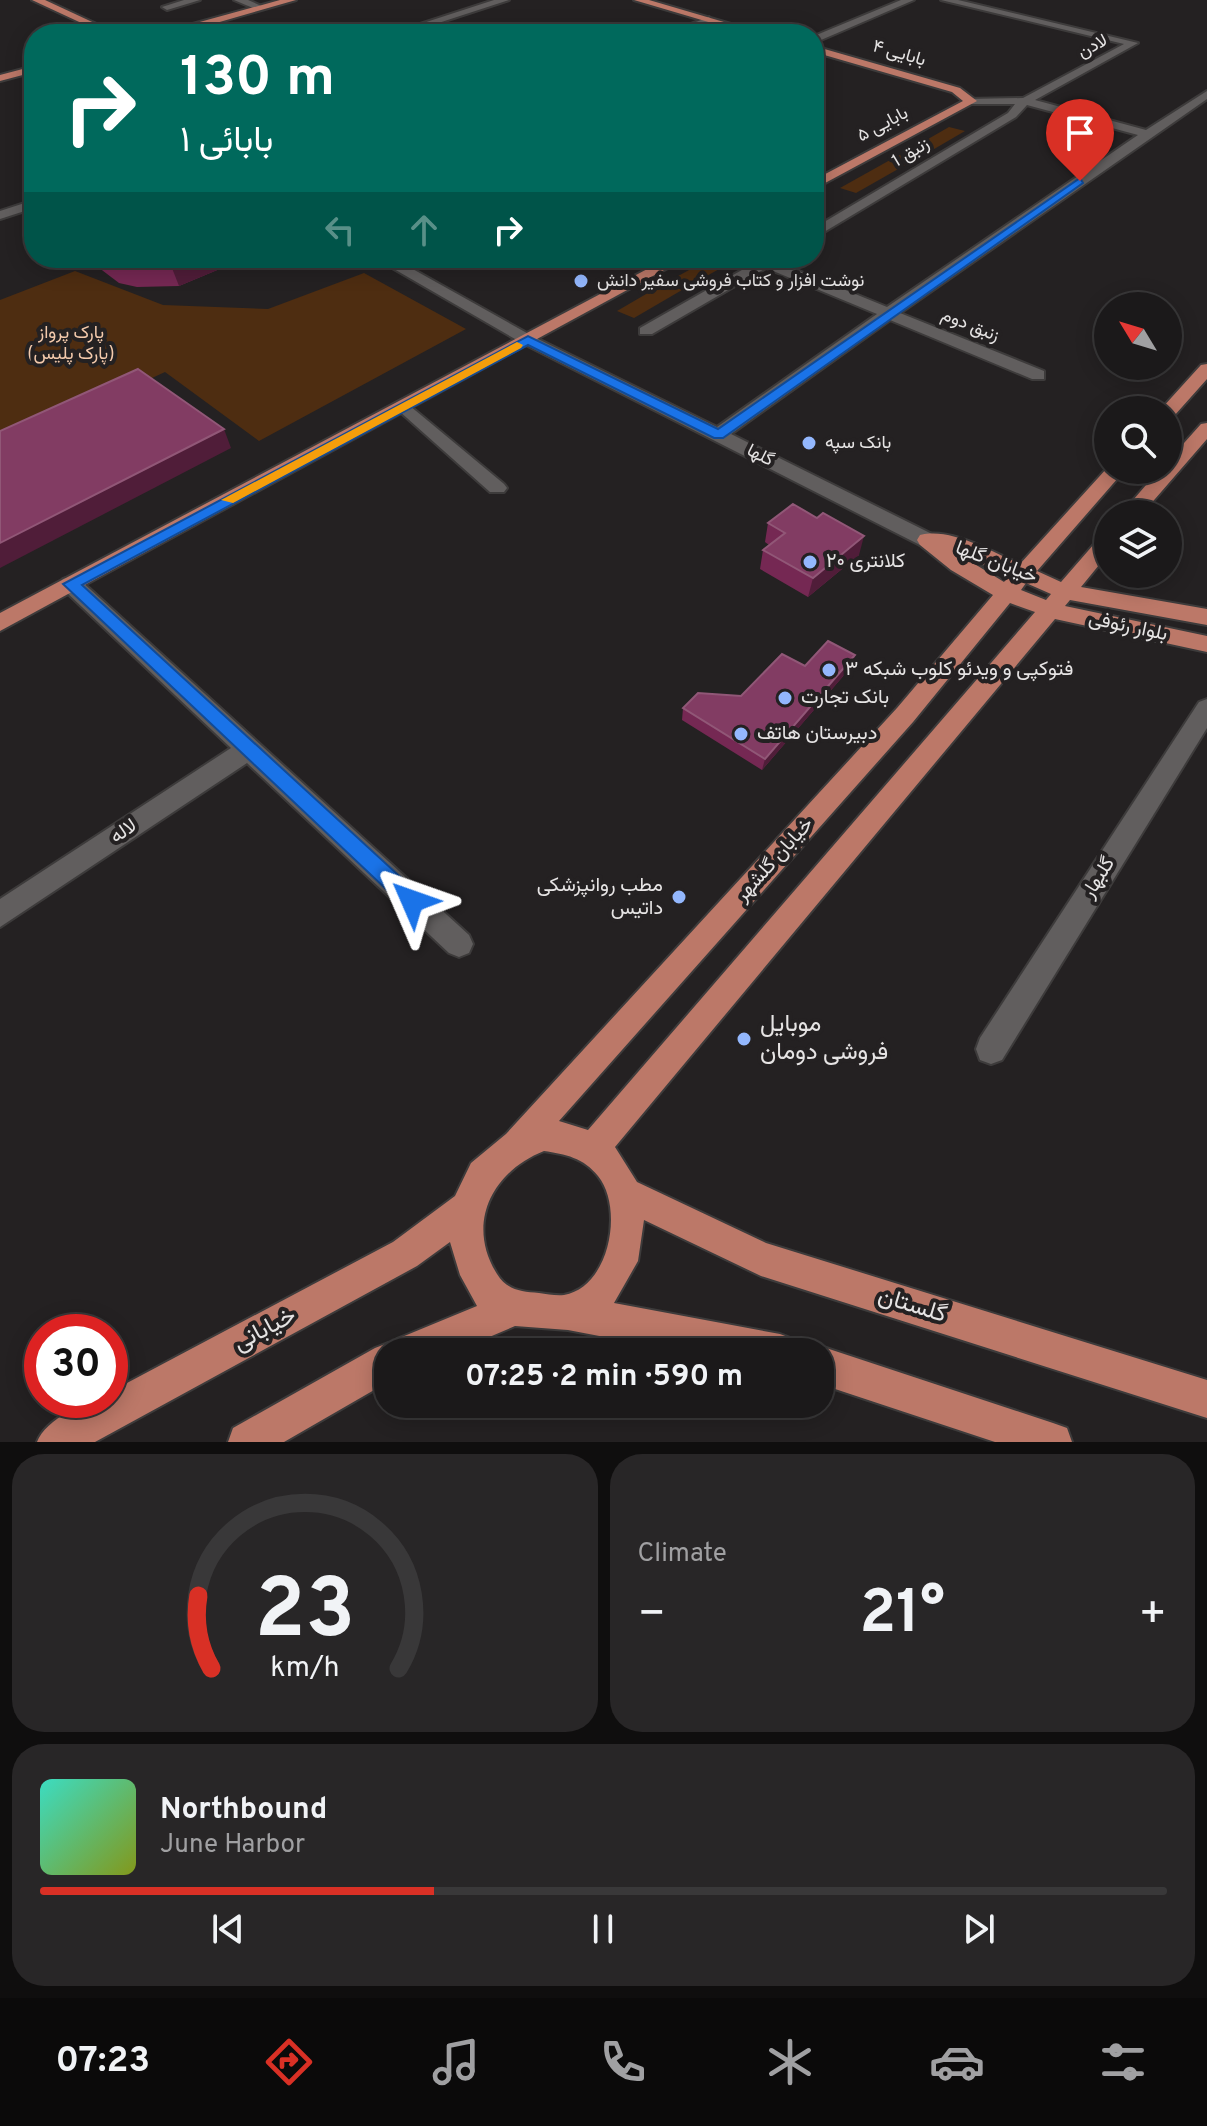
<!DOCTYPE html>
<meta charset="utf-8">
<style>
body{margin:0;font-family:Overpass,Vazirmatn,sans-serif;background:#282627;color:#f1f3f6;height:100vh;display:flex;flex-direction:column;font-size:30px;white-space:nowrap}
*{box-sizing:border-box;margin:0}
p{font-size:26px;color:#a0a0a2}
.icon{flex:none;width:44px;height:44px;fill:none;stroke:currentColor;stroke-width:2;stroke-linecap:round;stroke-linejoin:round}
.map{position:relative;height:1442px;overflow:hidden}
.side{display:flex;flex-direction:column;gap:12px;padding:12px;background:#0f0e0e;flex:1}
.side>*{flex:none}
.guide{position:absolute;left:24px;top:24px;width:800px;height:244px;border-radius:32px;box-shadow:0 4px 20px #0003,0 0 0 2px #393839;background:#00695c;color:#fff;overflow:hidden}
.needle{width:52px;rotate:308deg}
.tools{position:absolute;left:1094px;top:292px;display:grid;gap:16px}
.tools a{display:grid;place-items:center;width:88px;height:88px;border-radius:50%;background:#1b191a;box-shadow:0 4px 20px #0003,0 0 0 2px #393839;font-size:40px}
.speed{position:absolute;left:24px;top:1314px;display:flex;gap:16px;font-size:40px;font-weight:700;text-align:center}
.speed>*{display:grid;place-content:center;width:104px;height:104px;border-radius:50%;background:#1b191a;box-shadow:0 4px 20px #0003,0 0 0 2px #393839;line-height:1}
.speed .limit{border:12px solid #d22;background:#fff;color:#111}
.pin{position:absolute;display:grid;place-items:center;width:68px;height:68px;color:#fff;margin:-82px -34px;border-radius:50% 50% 50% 0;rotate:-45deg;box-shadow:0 0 8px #0007}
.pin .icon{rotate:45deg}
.me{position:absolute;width:88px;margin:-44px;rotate:313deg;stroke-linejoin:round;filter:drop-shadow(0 0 6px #0008)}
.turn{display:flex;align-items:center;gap:28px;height:168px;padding:0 24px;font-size:36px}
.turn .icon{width:104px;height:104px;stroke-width:2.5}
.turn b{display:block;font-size:56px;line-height:68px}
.lanes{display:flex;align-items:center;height:76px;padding:0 24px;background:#0003;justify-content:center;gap:40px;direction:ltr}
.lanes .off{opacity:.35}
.big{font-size:60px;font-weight:700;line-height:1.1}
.side .card{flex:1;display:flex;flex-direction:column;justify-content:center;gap:12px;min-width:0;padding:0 28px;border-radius:32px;background:#282627}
.side .dial{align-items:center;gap:0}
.dial svg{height:208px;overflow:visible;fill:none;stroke:#393839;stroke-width:7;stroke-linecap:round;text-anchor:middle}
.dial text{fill:#f1f3f6;stroke:none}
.song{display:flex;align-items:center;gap:24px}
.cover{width:96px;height:96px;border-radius:12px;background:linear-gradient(135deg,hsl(170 70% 55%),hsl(70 70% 35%))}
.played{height:8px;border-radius:4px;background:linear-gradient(90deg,#d93025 35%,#393839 35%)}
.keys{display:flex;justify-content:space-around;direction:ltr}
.heat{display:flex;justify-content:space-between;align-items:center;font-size:44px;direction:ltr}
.side .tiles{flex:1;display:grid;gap:12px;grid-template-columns:1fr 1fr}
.card:last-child{grid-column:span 2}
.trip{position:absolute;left:374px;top:1338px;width:460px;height:80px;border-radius:32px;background:#1b191a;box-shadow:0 4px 20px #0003,0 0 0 2px #393839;font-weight:700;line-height:80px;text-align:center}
.tabs{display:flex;height:128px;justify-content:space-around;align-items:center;background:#0b0a0a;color:#a0a0a2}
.tabs .icon{width:56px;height:56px}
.tabs .selected{color:#d93025}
.tabs b{font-size:36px;color:#f1f3f6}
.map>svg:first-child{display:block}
.green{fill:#4e2d11}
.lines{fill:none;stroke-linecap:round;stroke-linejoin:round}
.minor-casing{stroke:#3d3b3b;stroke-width:4}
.major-casing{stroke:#3d3b3b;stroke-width:4}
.minor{fill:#615e5e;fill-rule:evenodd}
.major{fill:#bc7868;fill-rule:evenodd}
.wall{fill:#752853}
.shaded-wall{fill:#501d39}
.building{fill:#823c63;stroke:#915777;stroke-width:2}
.route{fill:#1a73e8;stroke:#114b97;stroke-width:2}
.slow{fill:#f59e0b}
.poi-dot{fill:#93b7fd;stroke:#242122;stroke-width:3}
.labels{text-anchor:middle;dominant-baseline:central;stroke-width:8;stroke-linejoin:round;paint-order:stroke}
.far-street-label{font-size:18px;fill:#e6e4e4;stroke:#242122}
.far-poi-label{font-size:18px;fill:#e6e4e4;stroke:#242122;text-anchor:start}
.far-park-label{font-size:18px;fill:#f4caac;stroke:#242122}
.poi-label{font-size:20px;fill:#e6e4e4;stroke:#242122;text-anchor:start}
.street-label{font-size:20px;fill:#e6e4e4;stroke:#242122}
.near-poi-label{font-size:24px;fill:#e6e4e4;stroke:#242122;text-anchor:start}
.near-street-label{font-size:24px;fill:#e6e4e4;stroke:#242122}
</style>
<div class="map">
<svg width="1207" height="1442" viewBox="0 0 1207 1442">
<rect width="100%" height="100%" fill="#242122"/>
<!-- green -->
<g class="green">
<path d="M949,127L965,131L917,159L902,154Z"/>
<path d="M899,155L914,160L856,193L840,188Z"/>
<path d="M711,258H739L685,288L669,281Z"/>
<path d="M75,271L163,305L268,309L364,273L466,329L259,441L165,372L0,448V300Z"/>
<path d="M665,283L682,290L634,318L617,311Z"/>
</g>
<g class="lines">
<defs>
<g id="minor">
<path d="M184,0H200L167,10L162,7Z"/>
<path d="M234,0H248L266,8L258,10Z"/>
<path d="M494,0H509L420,29L411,27Z"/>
<path d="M901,0H914L814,43V36Z"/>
<path d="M941,0H958L1138,43L1035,100L1146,130L1207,91V99L900,313L1044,371V379H1032L890,320L731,434L934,535L937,540L934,545H920L522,343L375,258H393L534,337L717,427L877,314L766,268L652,334H640V328L763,258H781L777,262L887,307L1138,135L1027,105L1016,117L814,238V228L1008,113L1015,104H971L967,99L1023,98L1124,44Z"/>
<path d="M709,17L712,22L679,34H664Z"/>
<path d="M397,29L401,34H385L386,32Z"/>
<path d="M34,200V208L0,219V211Z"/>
<path d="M404,401L504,484L507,488L504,492H490L398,410L395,406Z"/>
<path d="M71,577L79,579L469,935L473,944L469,953L459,957L449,953L247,763L0,927V899L231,748L63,589L60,584L63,579Z"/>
<path d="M1207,699V728L1002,1060L991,1064L980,1060L976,1049L980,1038L1199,702Z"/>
</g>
<g id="major">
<path d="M32,0H45L118,34H105Z"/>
<path d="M280,0H296L178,34H122L148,28L167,31Z"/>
<path d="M634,0H649L765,34H749Z"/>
<path d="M814,46L960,88L977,101L814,189V180L963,101L952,92L814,52Z"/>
<path d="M34,66V72L0,81V75Z"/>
<path d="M668,258H686L0,631V613Z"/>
<path d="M1207,364V379L1174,416L1168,417V410L1162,408L1201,365Z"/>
<path d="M1207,423V439L1142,514H1121L1159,470H1168V461L1201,424Z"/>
<path d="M1108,467L1125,470L1037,571L1061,582L1101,536L1108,534V554L1081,587L1207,609V625L1070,600L1065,606L1207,636V652L1055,619L615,1147L637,1182L766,1243L1207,1380V1418L761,1276L644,1220L638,1261L614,1303L780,1334L793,1339L798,1352H683L568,1330L515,1326L454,1352H388V1382L284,1442H228L233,1428L375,1348L388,1343L394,1345L397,1339L477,1306L460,1275L450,1242L417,1266L95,1442H37C46,1419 86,1400 110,1400V1392L393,1242L455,1196L471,1163L506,1134L897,708L993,595L951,570L920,545L917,540L920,535C951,527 992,552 1020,564ZM955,552L958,553L1009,576L1004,582ZM1026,583L1051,594L1046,600L1021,590ZM1010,603L1035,612L588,1130L559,1121L913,722ZM544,1151C565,1154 584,1158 598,1176C624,1208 610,1287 564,1295C556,1296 547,1294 539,1293C521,1292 507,1290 497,1274C465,1223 493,1171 544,1151Z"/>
<path d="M820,1346L1053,1423L1067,1428L1072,1442H995L820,1384V1352H807Z"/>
</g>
</defs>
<!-- minor casing -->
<use href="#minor" class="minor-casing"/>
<!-- major casing -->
<use href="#major" class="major-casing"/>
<!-- minor -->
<use href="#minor" class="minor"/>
<!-- major -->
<use href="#major" class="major"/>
</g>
<!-- wall -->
<g class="wall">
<path d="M86,258H246L179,286L137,287L119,283Z"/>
<path d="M768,523L859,555L808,597L760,569L763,550L769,545L765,542Z"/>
<path d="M855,655L851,667L762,770L682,720L683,708L741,696L805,666Z"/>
</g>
<!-- shaded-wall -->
<g class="shaded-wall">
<path d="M182,258H246L179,286L170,263Z"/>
<path d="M224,429L231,448L0,568V543Z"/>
<path d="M864,536L859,555L808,597L813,578Z"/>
<path d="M855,655L851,667L762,770L765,759Z"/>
</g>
<!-- building -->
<g class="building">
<path d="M107,258H182L170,263L128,264Z"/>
<path d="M138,369L224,429L0,543V431Z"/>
<path d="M793,504L817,518L823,513L864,536L813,578L763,550L785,533L768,523Z"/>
<path d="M828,641L855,655L765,759L683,708L698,693L741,696L782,654L805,666Z"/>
</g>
<!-- route -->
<path class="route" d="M1080,178L1083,183L723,438H714L528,345L82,585L419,894L422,901L419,907H405L63,584L528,336L718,429Z"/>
<!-- slow -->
<path class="slow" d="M517,342L523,345L521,348L233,503L221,500Z"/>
<!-- markers -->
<g class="poi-dot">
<circle cx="581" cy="281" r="8"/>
<circle cx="809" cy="443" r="8"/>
<circle cx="810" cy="562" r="8"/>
<circle cx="829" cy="670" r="8"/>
<circle cx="785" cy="698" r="8"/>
<circle cx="741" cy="734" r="8"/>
<circle cx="679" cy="897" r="8"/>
<circle cx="744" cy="1039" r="8"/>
</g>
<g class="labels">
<!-- far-street labels -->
<g class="far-street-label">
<text transform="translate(1093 47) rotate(-28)">لادن</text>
<text transform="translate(899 54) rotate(16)">بابایی ۴</text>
<text transform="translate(883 125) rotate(-28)">۵ بابایی</text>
<text transform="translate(911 153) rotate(-31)">زنبق 1</text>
<text transform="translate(970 326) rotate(22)">زنبق دوم</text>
<text transform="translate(760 456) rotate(27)">گلها</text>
</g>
<!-- far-poi labels -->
<g class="far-poi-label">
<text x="597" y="281">نوشت افزار و کتاب فروشی سفیر دانش</text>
<text x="825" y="443">بانک سپه</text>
</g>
<!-- far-park labels -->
<g class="far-park-label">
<text x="71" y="333">پارک پرواز<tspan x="71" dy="21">(پارک پلیس)</tspan></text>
</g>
<!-- poi labels -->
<g class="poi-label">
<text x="826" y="562">کلانتری ۲۰</text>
<text x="845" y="670">فتوکپی و ویدئو کلوب شبکه ۳</text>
<text x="801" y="698">بانک تجارت</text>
<text x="757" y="734">دبیرستان هاتف</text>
<text x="663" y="886" text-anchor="end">مطب روانپزشکی<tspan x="663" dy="23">داتیس</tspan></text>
</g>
<!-- street labels -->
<g class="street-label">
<text transform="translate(996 563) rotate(21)">خیابان گلها</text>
<text transform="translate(1128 627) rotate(12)">بلوار رئوفی</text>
<text transform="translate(124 832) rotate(-34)">لاله</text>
<text transform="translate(775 860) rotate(-48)">خیابان گلشهر</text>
<text transform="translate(1099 878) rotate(-58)">گلبهار</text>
</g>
<!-- near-poi labels -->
<g class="near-poi-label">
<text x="760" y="1025">موبایل<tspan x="760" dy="28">فروشی دومان</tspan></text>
</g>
<!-- near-street labels -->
<g class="near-street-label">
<text transform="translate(912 1306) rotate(17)">گلستان</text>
<text transform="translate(265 1330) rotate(-28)">خیابانی</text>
</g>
</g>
</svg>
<div class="tools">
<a><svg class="needle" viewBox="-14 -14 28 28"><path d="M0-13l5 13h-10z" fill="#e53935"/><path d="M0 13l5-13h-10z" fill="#a0a0a2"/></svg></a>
<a><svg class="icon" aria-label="search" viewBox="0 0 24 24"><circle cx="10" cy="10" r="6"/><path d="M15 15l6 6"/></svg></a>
<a><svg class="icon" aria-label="layers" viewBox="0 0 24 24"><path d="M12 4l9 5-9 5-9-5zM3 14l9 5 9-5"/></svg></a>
</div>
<div class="speed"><div class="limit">30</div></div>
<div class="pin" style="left:1080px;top:181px;background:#d93025"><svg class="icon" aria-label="arrive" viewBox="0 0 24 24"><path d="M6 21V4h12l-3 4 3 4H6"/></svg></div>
<svg class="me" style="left:412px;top:901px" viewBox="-20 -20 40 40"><path d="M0-17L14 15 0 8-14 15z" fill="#1a73e8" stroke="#fff" stroke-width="4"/></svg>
<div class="trip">07:25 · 2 min · 590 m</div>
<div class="guide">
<div class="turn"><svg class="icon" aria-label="right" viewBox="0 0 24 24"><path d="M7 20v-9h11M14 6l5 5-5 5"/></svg><div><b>130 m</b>بابائی ۱</div></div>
<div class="lanes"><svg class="icon off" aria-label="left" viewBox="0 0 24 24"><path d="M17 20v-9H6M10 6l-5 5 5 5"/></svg><svg class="icon off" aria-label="ahead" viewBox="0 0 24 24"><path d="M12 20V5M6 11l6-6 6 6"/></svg><svg class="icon" aria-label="right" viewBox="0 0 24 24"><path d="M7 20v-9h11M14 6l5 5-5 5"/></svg></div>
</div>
</div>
<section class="side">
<div class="tiles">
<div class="card dial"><svg viewBox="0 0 100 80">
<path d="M14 69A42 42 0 1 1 86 69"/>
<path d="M14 69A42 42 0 0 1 9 41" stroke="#d93025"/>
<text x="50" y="56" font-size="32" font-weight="700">23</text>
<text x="50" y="72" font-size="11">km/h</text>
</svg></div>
<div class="card"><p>Climate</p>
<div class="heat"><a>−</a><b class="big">21°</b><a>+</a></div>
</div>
<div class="card">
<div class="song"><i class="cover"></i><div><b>Northbound</b><p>June Harbor</p></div></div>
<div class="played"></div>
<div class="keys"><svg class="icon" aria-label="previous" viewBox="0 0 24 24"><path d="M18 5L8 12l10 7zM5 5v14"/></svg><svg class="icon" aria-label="pause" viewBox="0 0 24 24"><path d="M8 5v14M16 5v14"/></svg><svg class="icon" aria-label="next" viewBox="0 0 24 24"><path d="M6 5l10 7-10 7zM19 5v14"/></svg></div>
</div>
</div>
</section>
<nav class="tabs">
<b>07:23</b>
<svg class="icon selected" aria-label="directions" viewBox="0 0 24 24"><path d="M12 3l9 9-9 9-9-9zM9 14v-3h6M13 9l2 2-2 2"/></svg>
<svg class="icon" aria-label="music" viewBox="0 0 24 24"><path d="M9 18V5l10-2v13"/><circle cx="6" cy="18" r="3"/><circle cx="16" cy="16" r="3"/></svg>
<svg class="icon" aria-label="phone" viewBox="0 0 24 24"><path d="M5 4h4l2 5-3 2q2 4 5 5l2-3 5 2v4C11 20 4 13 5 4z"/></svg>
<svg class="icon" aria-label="climate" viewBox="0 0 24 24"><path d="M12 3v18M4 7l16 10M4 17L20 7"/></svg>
<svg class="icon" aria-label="car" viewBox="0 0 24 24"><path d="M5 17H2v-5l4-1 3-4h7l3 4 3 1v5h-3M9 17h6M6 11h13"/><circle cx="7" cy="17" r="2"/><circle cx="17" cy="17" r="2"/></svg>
<svg class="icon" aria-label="filters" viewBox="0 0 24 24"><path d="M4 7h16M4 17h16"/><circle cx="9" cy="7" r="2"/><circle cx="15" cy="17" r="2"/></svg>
</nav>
